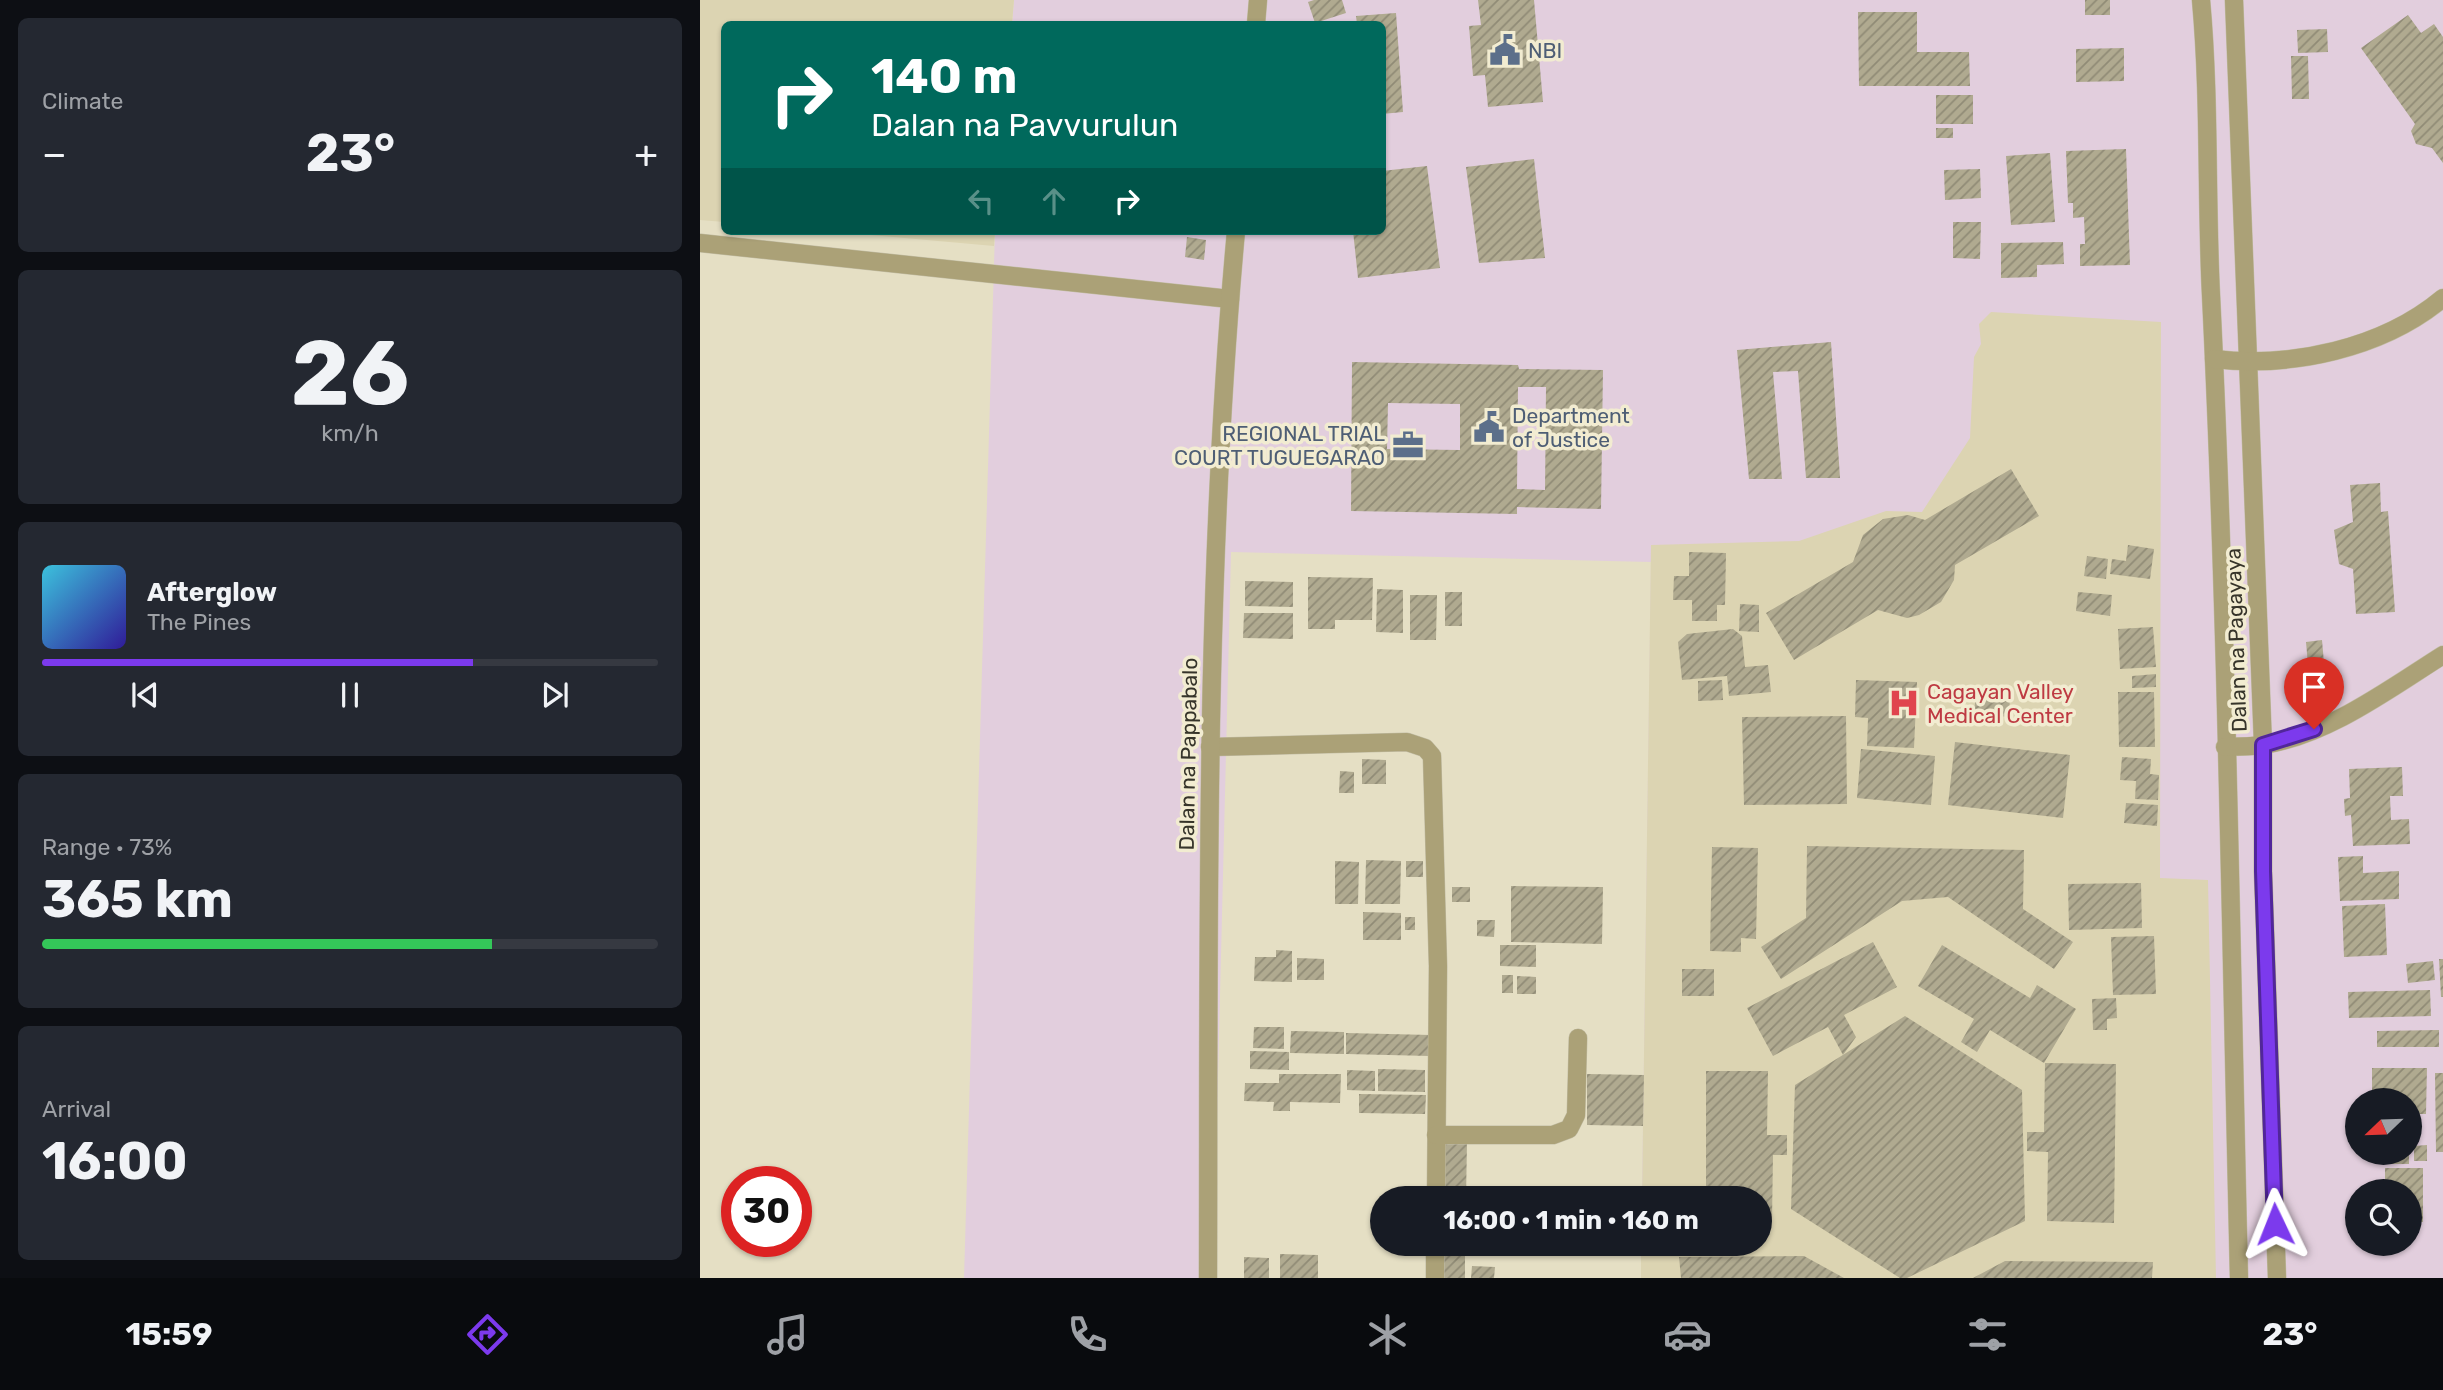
<!DOCTYPE html>
<meta charset="utf-8">
<style>
body{margin:0;font-family:Rubik,sans-serif;background:#242831;color:#f1f3f6;height:100vh;display:flex;flex-direction:column;font-size:26px;white-space:nowrap}
*{box-sizing:border-box;margin:0}
p{font-size:23px;color:#9ea1a6}
.icon{flex:none;width:38px;height:38px;fill:none;stroke:currentColor;stroke-width:2;stroke-linecap:round;stroke-linejoin:round}
.map{position:relative;flex:1;overflow:hidden}
.side{display:flex;flex-direction:column;gap:18px;padding:18px;background:#0d0f14;width:700px}
.side>*{flex:none}
.guide{position:absolute;left:21px;top:21px;width:665px;height:214px;border-radius:10px;box-shadow:0 2px 5px #0004;background:#00695c;color:#fff;overflow:hidden}
.needle{width:46px;rotate:247deg}
.buttons{position:absolute;left:1645px;top:1088px;display:grid;gap:14px}
.buttons a{display:grid;place-items:center;width:77px;height:77px;border-radius:50%;background:#171b24;box-shadow:0 2px 5px #0004;font-size:35px}
.speed{position:absolute;left:21px;top:1166px;display:flex;gap:14px;font-size:35px;font-weight:700;text-align:center}
.speed>*{display:grid;place-content:center;width:91px;height:91px;border-radius:50%;background:#171b24;box-shadow:0 2px 5px #0004;line-height:1}
.speed .limit{border:10px solid #d22;background:#fff;color:#111}
.pin{position:absolute;display:grid;place-items:center;width:60px;height:60px;color:#fff;margin:-72px -30px;border-radius:50% 50% 50% 0;rotate:-45deg;box-shadow:0 0 7px #0007}
.pin .icon{rotate:45deg}
.me{position:absolute;width:77px;margin:-38px;rotate:358deg;stroke-linejoin:round;filter:drop-shadow(0 0 5px #0008)}
.turn{display:flex;align-items:center;gap:24px;height:147px;padding:0 35px;font-size:32px}
.turn .icon{width:91px;height:91px;stroke-width:2.5}
.turn b{display:block;font-size:49px;line-height:60px}
.lanes{display:flex;align-items:center;height:66px;padding:0 35px;background:#0003;justify-content:center;gap:35px;direction:ltr}
.lanes .off{opacity:.35}
.big{font-size:52px;font-weight:700;line-height:1.1}
.side .widget{flex:1;display:flex;flex-direction:column;justify-content:center;gap:10px;min-width:0;padding:0 24px;border-radius:10px;background:#242831}
.side .dial{align-items:center;gap:0}
.dial b{font-size:91px;line-height:1}
.song{display:flex;align-items:center;gap:21px}
.cover{width:84px;height:84px;border-radius:10px;background:linear-gradient(135deg,hsl(190 70% 55%),hsl(250 70% 35%))}
.played{height:7px;border-radius:4px;background:linear-gradient(90deg,#7c3aed 70%,#363941 70%)}
.keys{display:flex;justify-content:space-around;direction:ltr}
.heat{display:flex;justify-content:space-between;align-items:center;font-size:38px;direction:ltr}
.charge{height:10px;border-radius:5px;background:linear-gradient(90deg,#34c759 73%,#363941 0)}
.trip{position:absolute;left:670px;top:1186px;width:402px;height:70px;border-radius:35px;background:#171b24;box-shadow:0 2px 5px #0004;font-weight:700;line-height:70px;text-align:center}
.tabs{display:flex;height:112px;justify-content:space-around;align-items:center;background:#090b0e;color:#9ea1a6}
.tabs .icon{width:49px;height:49px}
.tabs .selected{color:#7c3aed}
.tabs b{font-size:32px;color:#f1f3f6}
main{display:flex;flex:1;min-height:0}
.map>svg:first-child{display:block}
.commercial{fill:#e2cedd;fill-rule:evenodd}
.built{fill:#dcd4b2}
.building{fill:url(#building-hatch);fill-rule:evenodd}
.lines{fill:none;stroke-linecap:round;stroke-linejoin:round}
.minor-casing{stroke:#c2bda5;stroke-width:19}
.minor{stroke:#aba177;stroke-width:18}
.route-casing{stroke:#51269a;stroke-width:18}
.route{stroke:#7c3aed;stroke-width:12}
.labels{text-anchor:middle;dominant-baseline:central;stroke-width:7;stroke-linejoin:round;paint-order:stroke}
.service-label{font-size:21px;fill:#4e5e75;stroke:#f2ecd1;text-anchor:start}
.street-label{font-size:21px;fill:#36342a;stroke:#f2ecd1}
.health-label{font-size:21px;fill:#be3a42;stroke:#f2ecd1;text-anchor:start}
</style>
<main>
<section class="side">
<div class="widget"><p>Climate</p>
<div class="heat"><a>−</a><b class="big">23°</b><a>+</a></div>
</div>
<div class="widget dial"><b>26</b><p>km/h</p></div>
<div class="widget">
<div class="song"><i class="cover"></i><div><b>Afterglow</b><p>The Pines</p></div></div>
<div class="played"></div>
<div class="keys"><svg class="icon" aria-label="previous" viewBox="0 0 24 24"><path d="M18 5L8 12l10 7zM5 5v14"/></svg><svg class="icon" aria-label="pause" viewBox="0 0 24 24"><path d="M8 5v14M16 5v14"/></svg><svg class="icon" aria-label="next" viewBox="0 0 24 24"><path d="M6 5l10 7-10 7zM19 5v14"/></svg></div>
</div>
<div class="widget"><p>Range · 73%</p><b class="big">365 km</b><div class="charge"></div></div>
<div class="widget"><p>Arrival</p><b class="big">16:00</b></div>
</section>
<div class="map">
<svg width="1743" height="1278" viewBox="0 0 1743 1278">
<defs>
<pattern id="building-hatch" width="6" height="6" patternUnits="userSpaceOnUse" patternTransform="scale(1.75)"><rect width="6" height="6" fill="#b0aa90"/><path d="M-1 1l2-2M0 6l6-6M5 7l2-2" fill="none" stroke="#908b76"/></pattern>
</defs>
<rect width="100%" height="100%" fill="#e5dfc4"/>
<!-- commercial -->
<path class="commercial" d="M314,0H1743V1278H941V1244H1060V1199H942L951,562L531,552L513,1278H264L295,231H682V24H312ZM1657,1101H1710V1153H1657ZM1657,1192H1710V1244H1657Z"/>
<!-- built -->
<g class="built">
<path d="M0,0H314L312,24H24V222L0,220Z"/>
<path d="M126,231H295L294,246Z"/>
<path d="M1291,312L1461,322L1460,878L1508,880L1516,1278H941V1244H1060V1199H942L951,545L1099,541L1186,511L1222,512L1270,438L1274,357L1281,344L1279,324Z"/>
</g>
<!-- building -->
<g class="building">
<path d="M614,0H642L646,13L615,23L608,2Z"/>
<path d="M778,0H834L843,102L788,107L785,75L773,76L769,26L781,25Z"/>
<rect x="1385" y="0" width="25" height="15"/>
<path d="M1158,12H1217V52H1269L1270,86H1159Z"/>
<path d="M696,13L703,112L682,114V24H657L656,16Z"/>
<path d="M1708,15L1721,33L1734,24L1743,37V163L1732,148L1716,144L1711,131L1715,124L1661,48Z"/>
<path d="M1627,29L1628,52L1598,53L1597,30Z"/>
<path d="M1424,48V81L1376,82V49Z"/>
<path d="M1591,56H1608L1609,99H1592Z"/>
<rect x="1236" y="95" width="37" height="29"/>
<rect x="1236" y="128" width="17" height="10"/>
<path d="M1426,149L1430,265L1380,266V244H1385L1384,217L1373,218V203H1368L1366,151Z"/>
<path d="M1350,153L1355,222L1311,225L1306,156Z"/>
<path d="M834,159L845,258L779,263L766,167Z"/>
<path d="M727,166L740,268L658,278L653,231H682V171Z"/>
<path d="M1280,169L1281,198L1245,200L1244,170Z"/>
<path d="M1253,222H1281L1280,259L1253,258Z"/>
<path d="M487,237L506,240L504,260L485,257Z"/>
<path d="M1363,242L1364,264L1337,265V277L1301,278V243Z"/>
<path d="M1131,342L1140,478H1106L1098,371L1073,372L1082,479H1049L1037,350Z"/>
<path d="M652,362L818,365L819,369L903,370L901,509L817,507V514L651,511ZM818,387H846L845,490L817,489ZM688,403L760,404V450L687,449Z"/>
<path d="M1311,469L1339,516L1255,565L1254,580L1241,602L1219,615L1207,618L1178,610L1094,660L1066,613L1153,562L1163,535L1183,519L1208,515L1225,520Z"/>
<path d="M1680,483L1681,512L1688,511L1695,612L1656,614L1653,569L1639,564L1634,530L1653,522L1650,485Z"/>
<path d="M1428,545L1454,549L1450,579L1410,574L1412,559L1426,561Z"/>
<path d="M989,552L1026,553L1025,605H1017V621H992V600H973L974,576H989Z"/>
<path d="M1387,556L1408,559L1406,579L1384,576Z"/>
<path d="M608,577L673,578L672,620H635V629H608Z"/>
<path d="M545,581L593,582V607L545,606Z"/>
<path d="M677,589L703,590V633L676,632Z"/>
<rect x="745" y="592" width="17" height="34"/>
<path d="M1378,592L1412,595L1410,616L1376,611Z"/>
<path d="M710,595H737L736,640H710Z"/>
<path d="M1040,604L1059,605V632L1039,631Z"/>
<path d="M544,613H593V639L543,638Z"/>
<path d="M1453,627L1456,667L1420,669L1418,629Z"/>
<path d="M1033,629L1042,636L1045,667L1068,665L1071,692L1029,696L1027,676L982,680L978,642L987,634Z"/>
<path d="M1622,640L1624,663L1608,665L1606,642Z"/>
<path d="M1456,674V687L1432,688V676Z"/>
<path d="M1022,680L1023,700L998,701V681Z"/>
<path d="M1156,680L1217,682L1214,748L1167,746L1168,718L1155,717Z"/>
<path d="M1276,692L1310,695L1309,717L1274,714Z"/>
<path d="M1418,692H1454L1455,747H1419Z"/>
<path d="M1146,716L1147,804L1044,805L1042,717Z"/>
<path d="M1255,742L1370,755L1363,818L1248,805Z"/>
<path d="M1161,749L1235,756L1231,805L1157,798Z"/>
<path d="M1422,757L1451,759L1450,774L1459,775L1458,800L1435,799L1436,781L1420,780Z"/>
<path d="M662,759L686,760V784H662Z"/>
<path d="M1702,767L1703,796H1690L1691,820L1709,819L1710,844L1653,846L1651,815L1645,816L1644,799L1650,798L1649,769Z"/>
<path d="M640,771L654,772V793H639Z"/>
<path d="M1426,803L1458,805L1457,826L1424,823Z"/>
<path d="M1107,846L1324,850L1323,909L1373,942L1354,969L1248,897L1202,901L1081,979L1061,947L1106,918Z"/>
<path d="M1012,847L1058,848L1056,939L1041,938V952L1010,951Z"/>
<path d="M1663,856V873L1699,871V899L1640,901L1638,857Z"/>
<path d="M666,860L701,861L700,904H665Z"/>
<path d="M635,861L659,862L658,904H635Z"/>
<rect x="706" y="861" width="17" height="16"/>
<path d="M1441,883L1442,928L1369,930L1368,884Z"/>
<path d="M811,886L903,887L902,944L811,942Z"/>
<rect x="752" y="887" width="18" height="15"/>
<path d="M1685,904L1687,955L1644,957L1642,906Z"/>
<path d="M663,912L701,913V940H663Z"/>
<rect x="705" y="917" width="10" height="13"/>
<path d="M777,920H795L794,937L777,936Z"/>
<path d="M1454,936L1456,994L1413,995L1411,937Z"/>
<path d="M1173,942L1197,987L1144,1015L1156,1037L1143,1055L1128,1027L1073,1056L1047,1008Z"/>
<path d="M800,945H836V967L800,966Z"/>
<path d="M1242,945L1330,998L1337,985L1376,1009L1344,1063L1290,1030L1277,1052L1261,1042L1274,1019L1218,986Z"/>
<path d="M576,950L592,951V982L554,981L555,957H576Z"/>
<path d="M597,958L624,959V980H597Z"/>
<path d="M1739,959H1743V997H1741Z"/>
<path d="M1733,961L1735,980L1708,983L1706,964Z"/>
<rect x="982" y="969" width="32" height="27"/>
<rect x="802" y="975" width="11" height="18"/>
<path d="M817,976L836,977V994H817Z"/>
<path d="M1730,990L1731,1016L1649,1018L1648,992Z"/>
<path d="M1416,998L1417,1018L1407,1019V1030H1393L1392,999Z"/>
<path d="M1205,1016L1322,1090L1325,1221L1207,1278H1200L1091,1209L1095,1085Z"/>
<path d="M554,1027H584V1049L553,1048Z"/>
<path d="M1739,1030V1047H1677V1031Z"/>
<path d="M591,1031L644,1032V1054L590,1053Z"/>
<path d="M646,1033L731,1035L730,1056L646,1054Z"/>
<path d="M550,1051L589,1052V1070L550,1069Z"/>
<path d="M1345,1063L1416,1064L1414,1223L1347,1221L1348,1152L1327,1151V1132H1344Z"/>
<path d="M1672,1068H1727L1726,1114H1710V1101H1672Z"/>
<path d="M678,1069L725,1070V1092L678,1091Z"/>
<path d="M647,1070L675,1071V1091L647,1090Z"/>
<path d="M1006,1071H1068L1067,1135H1087V1155H1073L1072,1220H1060V1199H1006Z"/>
<path d="M1735,1073H1743V1152H1736Z"/>
<path d="M579,1074H641L640,1103L590,1102V1111H573L574,1102L544,1101L545,1083H579Z"/>
<path d="M887,1074L944,1075L943,1126L887,1125Z"/>
<path d="M659,1094L726,1095L725,1114L659,1113Z"/>
<path d="M745,1142H767L766,1199H744Z"/>
<path d="M1727,1145V1161H1714V1146Z"/>
<rect x="1680" y="1153" width="29" height="11"/>
<path d="M1685,1168H1723V1222H1710V1192H1671V1181H1685Z"/>
<path d="M744,1244H765V1278H743Z"/>
<path d="M580,1254L618,1255V1278H580Z"/>
<path d="M1104,1256L1144,1278H981L979,1257Z"/>
<path d="M544,1257L569,1258V1278H544Z"/>
<path d="M1305,1261L1453,1262L1452,1278H1273Z"/>
<path d="M772,1266L795,1267L794,1278H771Z"/>
</g>
<g class="lines">
<defs>
<g id="minor">
<path d="M1501,0C1510,98 1506,197 1511,295C1527,622 1531,951 1539,1278"/>
<path d="M1534,0L1563,745V871L1577,1278"/>
<path d="M556,24L558,0"/>
<path d="M0,243L530,299"/>
<path d="M1514,359C1591,368 1682,349 1743,298"/>
<path d="M510,747L707,742L725,748L732,756L738,966L736,1199"/>
<path d="M1525,747C1537,746 1551,747 1563,745C1628,735 1689,689 1743,655"/>
<path d="M736,1135H853L869,1129L876,1115L878,1038"/>
<path d="M508,1278C509,929 504,579 536,231"/>
<path d="M735,1278V1244"/>
</g>
</defs>
<!-- minor casing -->
<use href="#minor" class="minor-casing"/>
<!-- minor -->
<use href="#minor" class="minor"/>
</g>
<g class="lines">
<defs>
<path id="route" d="M1575,1224L1563,871V745L1614,729"/>
</defs>
<!-- route casing -->
<use href="#route" class="route-casing"/>
<!-- route -->
<use href="#route" class="route"/>
</g>
<!-- icons -->
<defs>
<symbol id="civic-bare" viewBox="-9 -9 18 18"><path d="M-.6-6.5H3V-4.5H.6V-3L4-1V1h2V6H-6V1h2V-1L-.6-3ZM-1.2 2.5V6h2.4V2.5Z" fill="#5c6f8a" stroke="#f2ecd1" stroke-width="2.5" paint-order="stroke"/></symbol>
<symbol id="office-bare" viewBox="-9 -9 18 18"><path d="M-6-3h4V-5.5h4V-3h4V5H-6ZM-1-4.5V-3h2v-1.5ZM-6 0V1H6V0Z" fill="#5c6f8a" stroke="#f2ecd1" stroke-width="2.5" paint-order="stroke"/></symbol>
<symbol id="hospital-bare" viewBox="-9 -9 18 18"><path d="M-5-5h3v3.5h4V-5h3V5h-3V1.5h-4V5h-3Z" fill="#e0444e" stroke="#f2ecd1" stroke-width="2.5" paint-order="stroke"/></symbol>
</defs>
<g fill-rule="evenodd">
<use href="#civic-bare" x="783" y="28" width="44" height="44"/>
<use href="#civic-bare" x="767" y="405" width="44" height="44"/>
<use href="#office-bare" x="686" y="423" width="44" height="44"/>
<use href="#hospital-bare" x="1182" y="681" width="44" height="44"/>
</g>
<g class="labels">
<!-- service labels -->
<g class="service-label">
<text x="828" y="50">NBI</text>
<text x="812" y="415">Department<tspan x="812" dy="24">of Justice</tspan></text>
<text x="685" y="433" text-anchor="end">REGIONAL TRIAL<tspan x="685" dy="24">COURT TUGUEGARAO</tspan></text>
</g>
<!-- street labels -->
<g class="street-label">
<text transform="translate(1536 640) rotate(-92)">Dalan na Pagayaya</text>
<text transform="translate(488 754) rotate(-89)">Dalan na Pappabalo</text>
</g>
<!-- health labels -->
<g class="health-label">
<text x="1227" y="691">Cagayan Valley<tspan x="1227" dy="24">Medical Center</tspan></text>
</g>
</g>
</svg>
<div class="buttons">
<a><svg class="needle" viewBox="-14 -14 28 28"><path d="M0-13l5 13h-10z" fill="#e53935"/><path d="M0 13l5-13h-10z" fill="#9ea1a6"/></svg></a>
<a><svg class="icon" aria-label="search" viewBox="0 0 24 24"><circle cx="10" cy="10" r="6"/><path d="M15 15l6 6"/></svg></a>
</div>
<div class="speed"><div class="limit">30</div></div>
<div class="pin" style="left:1614px;top:729px;background:#d93025"><svg class="icon" aria-label="arrive" viewBox="0 0 24 24"><path d="M6 21V4h12l-3 4 3 4H6"/></svg></div>
<svg class="me" style="left:1575px;top:1224px" viewBox="-20 -20 40 40"><path d="M0-17L14 15 0 8-14 15z" fill="#7c3aed" stroke="#fff" stroke-width="4"/></svg>
<div class="trip">16:00 · 1 min · 160 m</div>
<div class="guide">
<div class="turn"><svg class="icon" aria-label="right" viewBox="0 0 24 24"><path d="M7 20v-9h11M14 6l5 5-5 5"/></svg><div><b>140 m</b>Dalan na Pavvurulun</div></div>
<div class="lanes"><svg class="icon off" aria-label="left" viewBox="0 0 24 24"><path d="M17 20v-9H6M10 6l-5 5 5 5"/></svg><svg class="icon off" aria-label="ahead" viewBox="0 0 24 24"><path d="M12 20V5M6 11l6-6 6 6"/></svg><svg class="icon" aria-label="right" viewBox="0 0 24 24"><path d="M7 20v-9h11M14 6l5 5-5 5"/></svg></div>
</div>
</div>
</main>
<nav class="tabs">
<b>15:59</b>
<svg class="icon selected" aria-label="directions" viewBox="0 0 24 24"><path d="M12 3l9 9-9 9-9-9zM9 14v-3h6M13 9l2 2-2 2"/></svg>
<svg class="icon" aria-label="music" viewBox="0 0 24 24"><path d="M9 18V5l10-2v13"/><circle cx="6" cy="18" r="3"/><circle cx="16" cy="16" r="3"/></svg>
<svg class="icon" aria-label="phone" viewBox="0 0 24 24"><path d="M5 4h4l2 5-3 2q2 4 5 5l2-3 5 2v4C11 20 4 13 5 4z"/></svg>
<svg class="icon" aria-label="climate" viewBox="0 0 24 24"><path d="M12 3v18M4 7l16 10M4 17L20 7"/></svg>
<svg class="icon" aria-label="car" viewBox="0 0 24 24"><path d="M5 17H2v-5l4-1 3-4h7l3 4 3 1v5h-3M9 17h6M6 11h13"/><circle cx="7" cy="17" r="2"/><circle cx="17" cy="17" r="2"/></svg>
<svg class="icon" aria-label="filters" viewBox="0 0 24 24"><path d="M4 7h16M4 17h16"/><circle cx="9" cy="7" r="2"/><circle cx="15" cy="17" r="2"/></svg>
<b>23°</b>
</nav>
